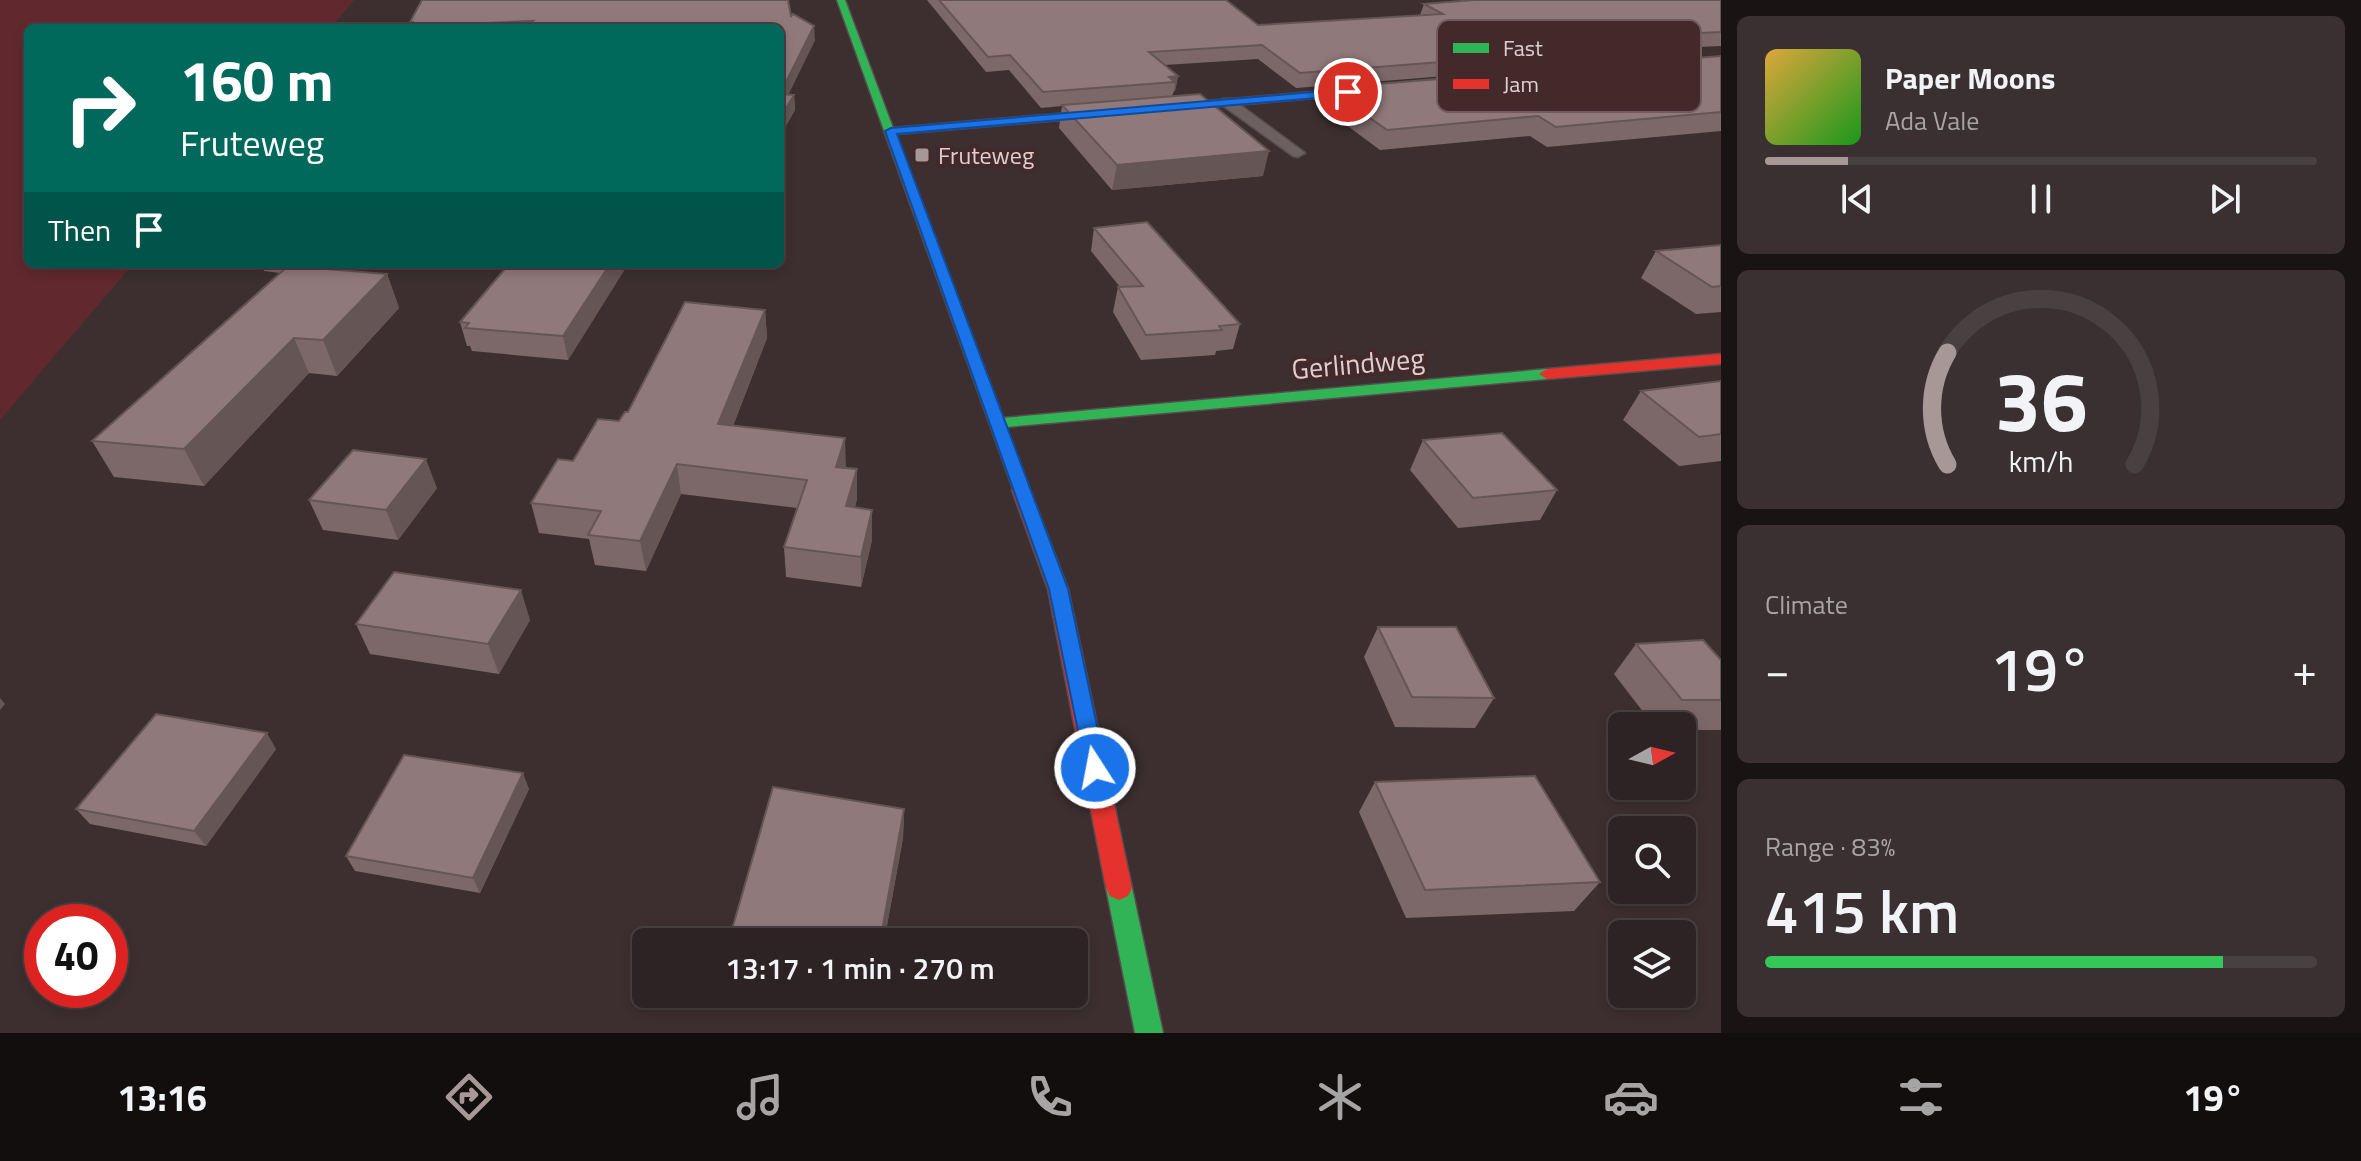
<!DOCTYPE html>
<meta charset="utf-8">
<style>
body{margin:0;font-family:"Titillium Web",sans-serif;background:#3a2f31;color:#f1f3f6;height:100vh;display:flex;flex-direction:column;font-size:30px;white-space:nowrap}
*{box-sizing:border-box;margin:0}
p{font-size:26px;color:#a7a4a6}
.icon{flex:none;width:44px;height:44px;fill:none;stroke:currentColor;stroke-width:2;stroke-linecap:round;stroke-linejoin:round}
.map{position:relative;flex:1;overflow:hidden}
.side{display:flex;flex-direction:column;gap:16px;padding:16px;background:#191314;width:640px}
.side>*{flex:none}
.guide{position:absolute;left:24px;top:24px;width:760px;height:244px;border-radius:12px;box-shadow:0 4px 12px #0003,0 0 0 2px #494041;background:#00695c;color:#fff;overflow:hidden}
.needle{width:52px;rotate:82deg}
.tools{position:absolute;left:1608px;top:712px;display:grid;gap:16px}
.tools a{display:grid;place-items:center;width:88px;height:88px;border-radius:12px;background:#2e2324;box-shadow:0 4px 12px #0003,0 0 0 2px #494041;font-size:40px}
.speed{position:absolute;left:24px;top:904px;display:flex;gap:16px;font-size:40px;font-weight:700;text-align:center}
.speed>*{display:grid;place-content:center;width:104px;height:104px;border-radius:50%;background:#2e2324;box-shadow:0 4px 12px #0003,0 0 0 2px #494041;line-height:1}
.speed .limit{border:12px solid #d22;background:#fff;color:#111}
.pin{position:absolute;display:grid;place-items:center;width:68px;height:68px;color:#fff;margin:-34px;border:4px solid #fff;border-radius:50%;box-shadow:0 2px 8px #0007}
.me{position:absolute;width:88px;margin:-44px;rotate:349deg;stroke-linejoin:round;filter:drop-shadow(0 0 6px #0008)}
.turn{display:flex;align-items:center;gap:28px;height:168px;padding:0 24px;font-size:36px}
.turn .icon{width:104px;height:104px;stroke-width:2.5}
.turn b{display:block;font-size:56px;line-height:68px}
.then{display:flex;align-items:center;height:76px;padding:0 24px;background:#0003;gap:16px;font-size:30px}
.big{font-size:60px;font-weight:600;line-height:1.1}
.side .tile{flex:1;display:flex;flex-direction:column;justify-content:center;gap:12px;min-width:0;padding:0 28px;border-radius:12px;background:#3a2f31}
.side .dial{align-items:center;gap:0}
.dial svg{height:208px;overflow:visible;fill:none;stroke:#494041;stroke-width:7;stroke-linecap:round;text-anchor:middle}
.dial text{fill:#f1f3f6;stroke:none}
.song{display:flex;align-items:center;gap:24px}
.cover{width:96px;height:96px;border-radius:12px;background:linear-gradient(135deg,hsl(40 70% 55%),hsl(120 70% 35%))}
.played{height:8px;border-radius:4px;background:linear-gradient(90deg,#a79797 15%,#494041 15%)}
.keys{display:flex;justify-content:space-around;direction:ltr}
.heat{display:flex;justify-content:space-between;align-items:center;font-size:44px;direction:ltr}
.charge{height:12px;border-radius:6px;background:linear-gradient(90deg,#34c759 83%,#494041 0)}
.trip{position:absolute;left:632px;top:928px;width:456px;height:80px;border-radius:12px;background:#2e2324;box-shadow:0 4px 12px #0003,0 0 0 2px #494041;font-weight:600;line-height:80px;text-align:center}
.menu{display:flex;height:128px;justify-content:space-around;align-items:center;background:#120e0e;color:#a7a4a6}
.menu .icon{width:56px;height:56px}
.menu .current{color:#a79797}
.menu b{font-size:36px;color:#f1f3f6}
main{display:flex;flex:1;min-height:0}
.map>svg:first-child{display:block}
.green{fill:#61292d}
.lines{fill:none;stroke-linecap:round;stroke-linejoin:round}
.lane-casing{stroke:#594c4c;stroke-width:3}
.fast-casing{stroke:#594c4c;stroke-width:3}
.jam-casing{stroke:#594c4c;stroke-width:3}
.lane{fill:#6c6061;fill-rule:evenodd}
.fast{fill:#30b455;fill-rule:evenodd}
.jam{fill:#e5322d;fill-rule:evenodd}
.wall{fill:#7c6869}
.shaded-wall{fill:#655555}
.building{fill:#90797a;stroke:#655555;stroke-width:2}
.route{fill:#1a73e8;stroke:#114b97;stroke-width:2}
.poi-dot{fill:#a79797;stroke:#43292a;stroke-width:3}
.labels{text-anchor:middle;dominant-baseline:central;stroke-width:8;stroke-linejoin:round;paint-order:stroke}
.far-poi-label{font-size:24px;fill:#e0cfcf;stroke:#43292a;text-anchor:start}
.street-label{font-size:28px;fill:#e0cfcf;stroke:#43292a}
.key{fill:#43292a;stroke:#725b5c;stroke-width:2}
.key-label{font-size:22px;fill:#e0cfcf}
</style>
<main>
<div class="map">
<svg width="1721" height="1033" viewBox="0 0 1721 1033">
<rect width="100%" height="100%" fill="#3d2f30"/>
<!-- green -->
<path class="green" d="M0,0H354L331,28H28V264H133L0,420Z"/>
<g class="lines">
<defs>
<path id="lane" d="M1222,99H1232L1305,153L1298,157L1293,156L1222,105Z"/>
<g id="fast">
<path d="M837,0H845L893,128L1384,86L1389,89L1384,92L896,134L1003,418L1547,369L1555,374L1547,379L1006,427L1030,490L1027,494H1015Z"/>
<path d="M1119,876L1128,880L1132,888L1163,1033H1135L1106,888L1110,880Z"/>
</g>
<g id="jam">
<path d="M1721,354V364L1547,379L1539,374L1547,369Z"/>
<path d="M1021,484L1030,490L1068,589L1132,888L1128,896L1119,900L1110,896L1106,888L1048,589L1012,490Z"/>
</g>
</defs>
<!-- lane casing -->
<use href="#lane" class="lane-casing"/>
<!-- fast casing -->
<use href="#fast" class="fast-casing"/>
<!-- jam casing -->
<use href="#jam" class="jam-casing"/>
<!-- lane -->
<use href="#lane" class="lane"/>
<!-- fast -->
<use href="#fast" class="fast"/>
<!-- jam -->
<use href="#jam" class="jam"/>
</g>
<!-- wall -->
<g class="wall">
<path d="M927,0H1226L1258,25L1420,15L1424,4L1721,0V46L1698,47L1693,56L1296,88L1258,59L1165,65L1178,76L1175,91H1174L1172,96L1263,176L1112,190L1059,128L1062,106L1041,108L1009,70L986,72Z"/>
<path d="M791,16L815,40L788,94L794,95L795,110L780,136V28H411L410,22Z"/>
<path d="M1721,56V131L1547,147L1530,136L1380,150L1322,107L1328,88Z"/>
<path d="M1094,228L1240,324L1233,349L1216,351L1215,355L1141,360L1113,312L1118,287H1120L1091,251Z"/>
<path d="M1721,245V312L1696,314L1641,278L1656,251Z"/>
<path d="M261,264H340L334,270L387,274L399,308L337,376L309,373L204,486L114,477L92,441L280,273L264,271Z"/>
<path d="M628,264L568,360L472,351L470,346H467L460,322Z"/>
<path d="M765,310L767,338L733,426L846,468L857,469V499L855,507L872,540L861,587L786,577L784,547L797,508L681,494L646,571L595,565L589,539L539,533L531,503L628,412Z"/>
<path d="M1721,381V461L1679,466L1623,420L1641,391Z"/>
<path d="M1423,440L1557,490L1540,520L1458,528L1410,470Z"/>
<path d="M437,488L398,540L323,530L309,500Z"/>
<path d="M530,620L499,674L370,654L356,624Z"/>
<path d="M1378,627L1494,698L1475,728L1395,727L1364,657Z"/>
<path d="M1636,644L1721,660V730H1682V726H1654L1614,674Z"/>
<path d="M276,749L206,846L90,824L76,809Z"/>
<path d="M1375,782L1600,882L1574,911L1406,918L1359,812Z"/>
<path d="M529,789L480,893L355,871L346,856Z"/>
<path d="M904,809L903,838L884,942H732L731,933Z"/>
</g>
<!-- shaded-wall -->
<g class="shaded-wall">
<path d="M814,26L815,40L781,110L780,94Z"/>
<path d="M1178,76L1175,91H1174L1175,82L1169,77Z"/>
<path d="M794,95L795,110L780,136V118Z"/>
<path d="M1269,151L1263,176L1112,190L1117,165Z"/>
<path d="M321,264H340L326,277Z"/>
<path d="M610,264H628L568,360L563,336Z"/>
<path d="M387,274L399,308L337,376L323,340Z"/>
<path d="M765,310L767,338L722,454L718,424Z"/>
<path d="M294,338L309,373L204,486L184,449Z"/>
<path d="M845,438L846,468L836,467Z"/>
<path d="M426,459L437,488L398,540L386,510Z"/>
<path d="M677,464L681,494L646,571L640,541Z"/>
<path d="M857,469V499L846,536V506Z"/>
<path d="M872,510V540L861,587V557Z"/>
<path d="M521,590L530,620L499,674L488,644Z"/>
<path d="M0,698L5,704L0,710Z"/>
<path d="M267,733L276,749L206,846L194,831Z"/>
<path d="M523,773L529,789L480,893L473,878Z"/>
<path d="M904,809L903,838L884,942H880Z"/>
</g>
<!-- building -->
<g class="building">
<path d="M422,0H788L791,16L793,14L814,26L780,94V28H524L533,21L411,26L413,22H410Z"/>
<path d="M939,0H1226L1258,25L1443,14L1424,4L1474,0H1721V32L1683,34L1700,42L1300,73L1262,45L1149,52L1178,76L1169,77L1175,82L1043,92L1010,55L988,57Z"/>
<path d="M1721,56V112L1556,127L1538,116L1387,130L1328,88Z"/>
<path d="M780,94L794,95L780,118Z"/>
<path d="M1200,94L1269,151L1117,165L1062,105Z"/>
<path d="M1147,222L1240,324L1219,326L1222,330L1146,335L1118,287L1143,286L1094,228Z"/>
<path d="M1721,245V286L1712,287L1656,251Z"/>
<path d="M509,264H610L563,336L465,328L469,323L460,322Z"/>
<path d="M288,266L387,274L323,340L294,338L184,449L92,441Z"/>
<path d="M685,302L765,310L718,424L845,438L836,467L857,469L846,506L872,510L861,557L784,547L807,480L677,464L640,541L588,535L601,511L531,503L558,459L573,461L598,419L619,421L625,412H628Z"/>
<path d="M1721,381V434L1699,437L1641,391Z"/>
<path d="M1502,433L1557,490L1473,498L1423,440Z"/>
<path d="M353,450L426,459L386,510L309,500Z"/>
<path d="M394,572L521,590L488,644L356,624Z"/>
<path d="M1378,627H1456L1494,698L1412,697Z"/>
<path d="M1703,640L1721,660V700H1682L1636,644Z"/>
<path d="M156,714L267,733L194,831L76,809Z"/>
<path d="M404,755L523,773L473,878L346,856Z"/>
<path d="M1535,776L1600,882L1425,890L1375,782Z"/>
<path d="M773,787L904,809L880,942H776L731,933Z"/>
</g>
<!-- route -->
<path class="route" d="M1348,89L1353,92L1352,95L897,134L1068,589L1106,768L1103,775L1095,778L1087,775L1049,589L885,131L891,128Z"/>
<!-- markers -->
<rect class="poi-dot" x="914" y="147" width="16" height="16" rx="4"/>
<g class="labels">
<!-- far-poi labels -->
<g class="far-poi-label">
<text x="938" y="155">Fruteweg</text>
</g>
<!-- street labels -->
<g class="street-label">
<text transform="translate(1358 363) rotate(-5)">Gerlindweg</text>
</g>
</g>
<!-- legend -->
<rect x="1437" y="20" width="264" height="92" rx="12" class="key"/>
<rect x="1453" y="43" width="36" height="10" fill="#30b455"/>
<rect x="1453" y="79" width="36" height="10" fill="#e5322d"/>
<g class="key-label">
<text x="1503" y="56">Fast</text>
<text x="1503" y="92">Jam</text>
</g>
</svg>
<div class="tools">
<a><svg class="needle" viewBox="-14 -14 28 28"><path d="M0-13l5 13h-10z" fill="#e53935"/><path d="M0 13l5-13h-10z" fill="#a7a4a6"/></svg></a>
<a><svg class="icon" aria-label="search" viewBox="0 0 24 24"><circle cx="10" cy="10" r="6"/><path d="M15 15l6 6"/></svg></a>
<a><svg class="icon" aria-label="layers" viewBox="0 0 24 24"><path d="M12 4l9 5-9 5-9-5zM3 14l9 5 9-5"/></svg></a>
</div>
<div class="speed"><div class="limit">40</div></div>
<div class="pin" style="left:1348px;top:92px;background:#d93025"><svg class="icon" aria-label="arrive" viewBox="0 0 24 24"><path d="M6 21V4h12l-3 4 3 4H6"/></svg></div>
<svg class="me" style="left:1095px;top:768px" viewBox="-20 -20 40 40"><circle r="17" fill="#1a73e8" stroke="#fff" stroke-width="3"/><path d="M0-11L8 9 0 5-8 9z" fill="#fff"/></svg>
<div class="trip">13:17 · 1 min · 270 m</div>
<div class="guide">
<div class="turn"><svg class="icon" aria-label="right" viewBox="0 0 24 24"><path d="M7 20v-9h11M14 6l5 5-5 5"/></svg><div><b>160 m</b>Fruteweg</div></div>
<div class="then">Then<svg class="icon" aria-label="arrive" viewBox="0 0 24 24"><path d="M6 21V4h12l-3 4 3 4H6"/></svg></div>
</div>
</div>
<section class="side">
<div class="tile">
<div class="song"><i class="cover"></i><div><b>Paper Moons</b><p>Ada Vale</p></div></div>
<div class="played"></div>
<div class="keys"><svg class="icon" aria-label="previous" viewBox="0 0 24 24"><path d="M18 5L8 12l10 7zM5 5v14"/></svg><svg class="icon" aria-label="pause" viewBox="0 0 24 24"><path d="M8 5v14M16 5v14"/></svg><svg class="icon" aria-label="next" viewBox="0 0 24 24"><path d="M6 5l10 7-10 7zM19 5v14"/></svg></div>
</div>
<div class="tile dial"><svg viewBox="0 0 100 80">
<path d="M14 69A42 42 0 1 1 86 69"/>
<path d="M14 69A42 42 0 0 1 14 26" stroke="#a79797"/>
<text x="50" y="56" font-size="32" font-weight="700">36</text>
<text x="50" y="72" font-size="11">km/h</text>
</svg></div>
<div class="tile"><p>Climate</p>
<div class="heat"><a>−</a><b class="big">19°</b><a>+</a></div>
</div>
<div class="tile"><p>Range · 83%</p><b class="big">415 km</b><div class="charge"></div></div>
</section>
</main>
<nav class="menu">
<b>13:16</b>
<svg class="icon current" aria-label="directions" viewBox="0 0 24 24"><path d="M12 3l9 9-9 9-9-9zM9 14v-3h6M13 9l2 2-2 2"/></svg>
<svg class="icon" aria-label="music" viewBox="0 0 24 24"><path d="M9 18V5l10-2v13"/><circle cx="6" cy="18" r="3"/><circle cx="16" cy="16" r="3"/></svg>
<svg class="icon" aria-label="phone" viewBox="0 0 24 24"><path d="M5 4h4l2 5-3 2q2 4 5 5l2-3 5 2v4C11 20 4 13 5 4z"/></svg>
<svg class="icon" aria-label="climate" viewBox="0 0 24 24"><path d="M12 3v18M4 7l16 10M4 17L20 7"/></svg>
<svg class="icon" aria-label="car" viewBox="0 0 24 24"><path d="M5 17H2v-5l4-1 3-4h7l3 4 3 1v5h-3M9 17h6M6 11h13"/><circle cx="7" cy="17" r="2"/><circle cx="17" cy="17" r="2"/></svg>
<svg class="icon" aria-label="filters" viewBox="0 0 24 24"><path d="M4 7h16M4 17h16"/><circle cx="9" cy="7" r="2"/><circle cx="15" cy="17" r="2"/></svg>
<b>19°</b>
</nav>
